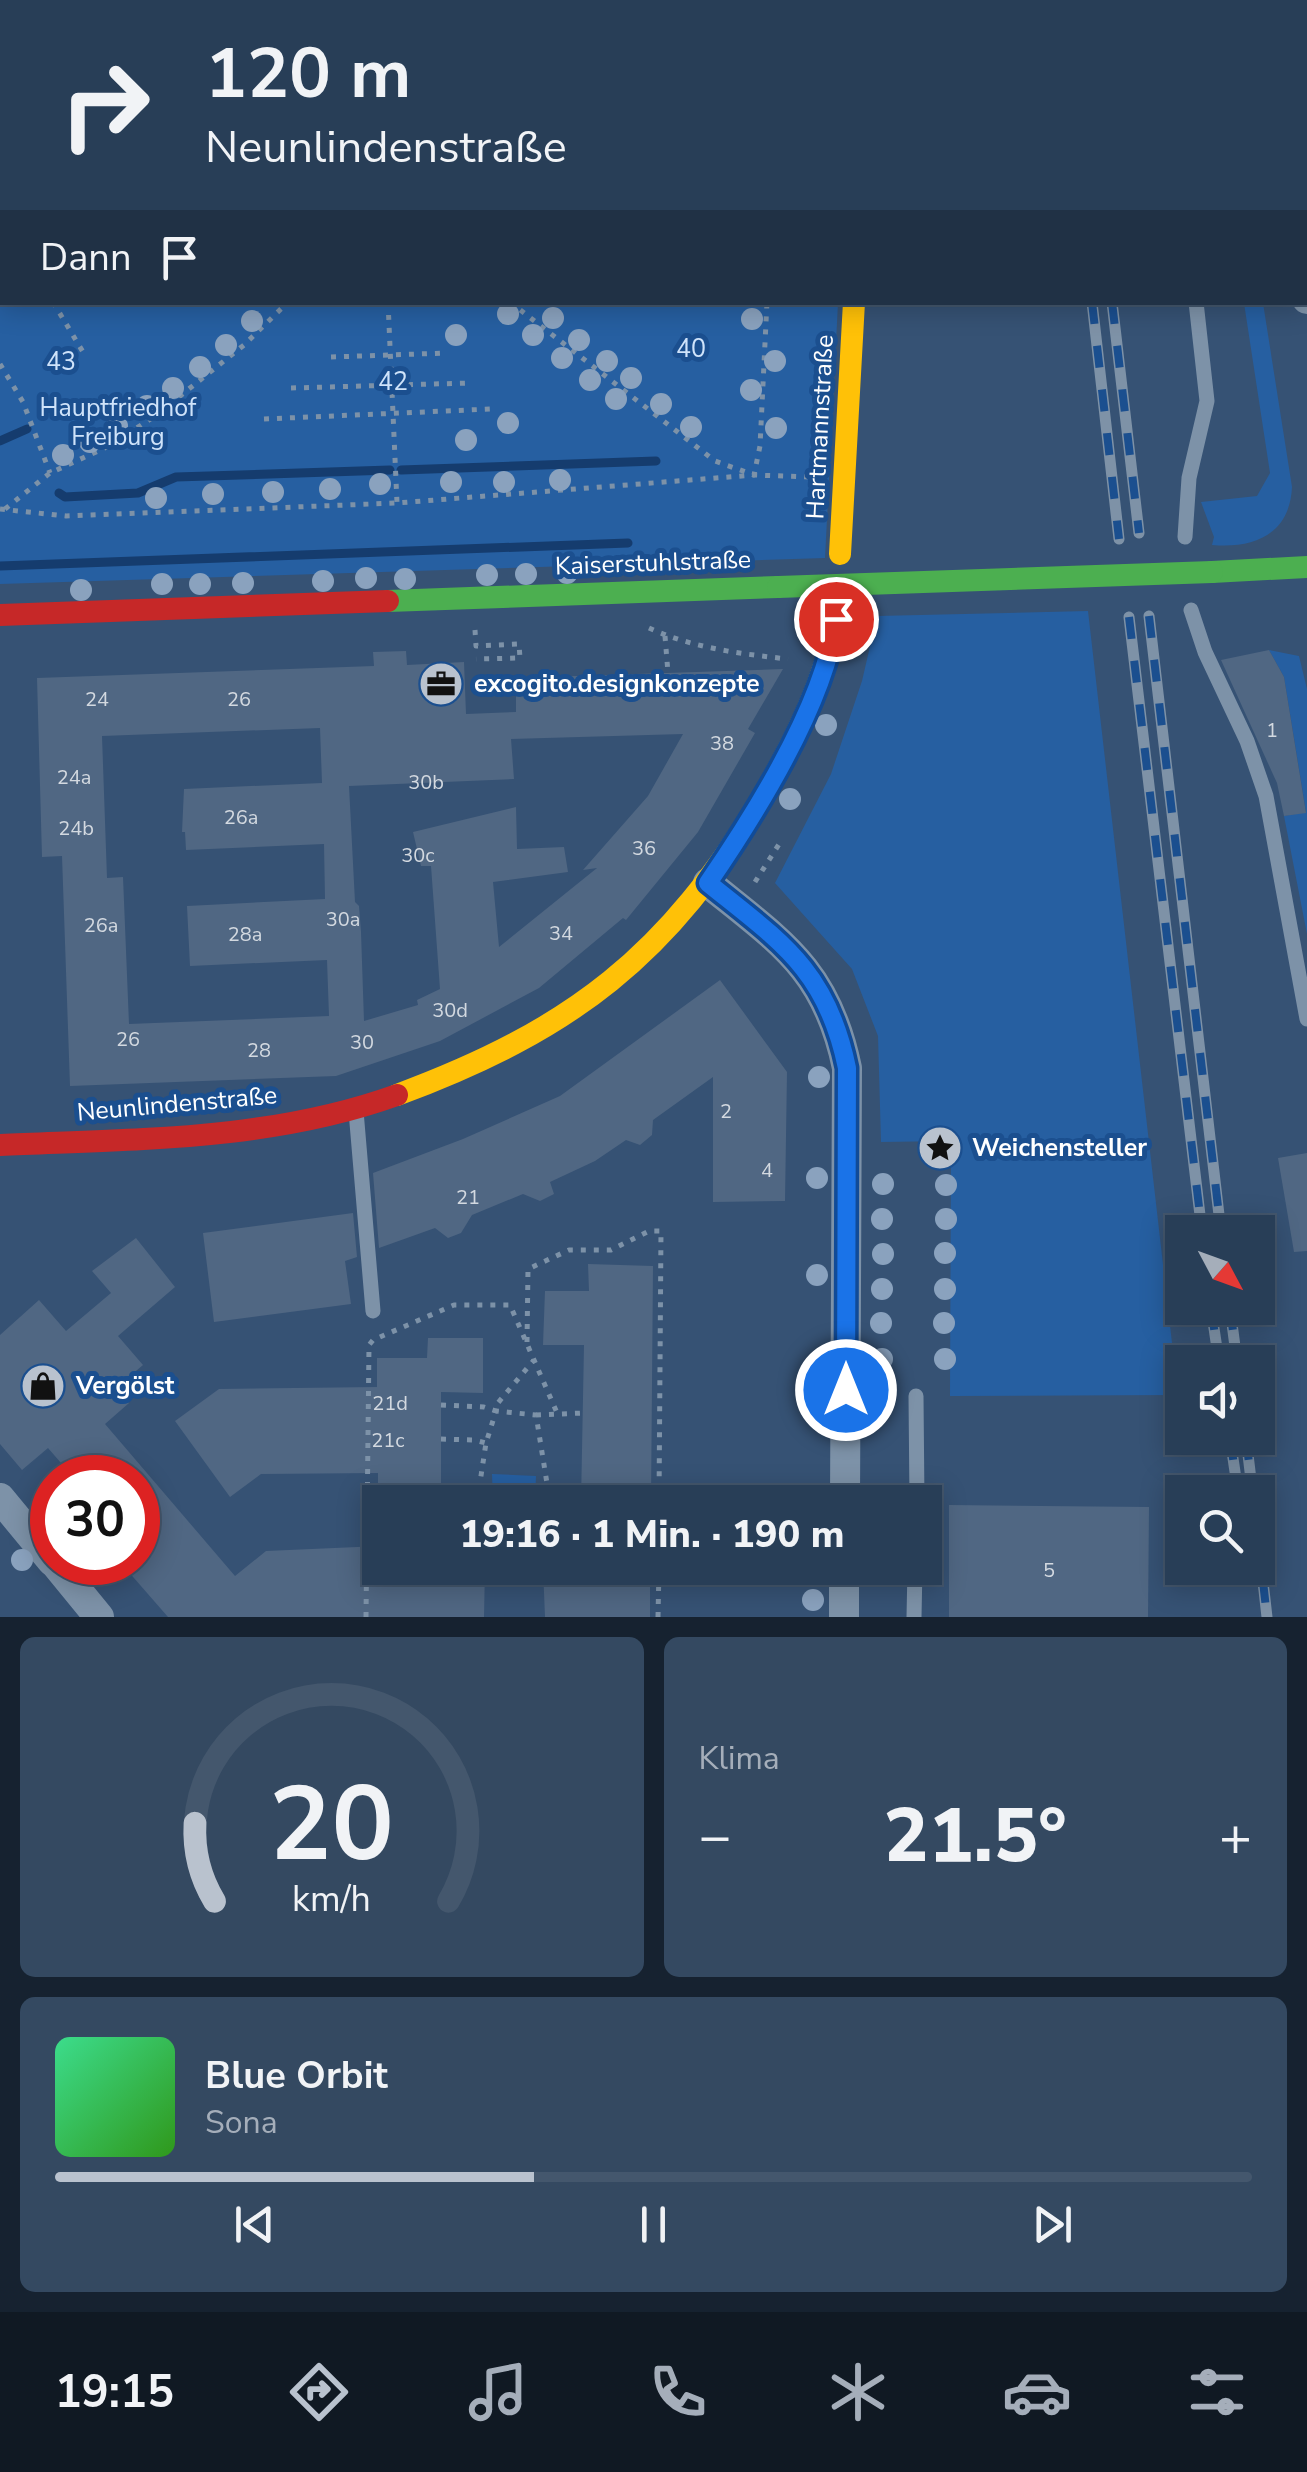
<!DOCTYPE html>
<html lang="de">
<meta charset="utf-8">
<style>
body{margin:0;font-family:"Nunito Sans",sans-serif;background:#344961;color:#f1f3f6;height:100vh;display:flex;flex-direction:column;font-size:38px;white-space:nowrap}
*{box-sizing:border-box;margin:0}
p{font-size:32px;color:#a5aeba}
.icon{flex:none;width:55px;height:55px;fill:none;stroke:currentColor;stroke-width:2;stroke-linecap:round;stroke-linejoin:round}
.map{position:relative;height:1617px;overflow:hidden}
.sheet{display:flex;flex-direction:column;gap:20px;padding:20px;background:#162230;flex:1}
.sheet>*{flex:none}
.guide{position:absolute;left:0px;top:0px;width:1308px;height:305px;box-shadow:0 5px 25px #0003,0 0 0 2px #44576d;background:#283e57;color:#f1f3f6;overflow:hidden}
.needle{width:65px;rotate:131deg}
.tools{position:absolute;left:1165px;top:1215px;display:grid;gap:20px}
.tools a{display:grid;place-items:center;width:110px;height:110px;border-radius:0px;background:#283e57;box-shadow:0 5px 25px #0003,0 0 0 2px #44576d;font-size:50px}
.speed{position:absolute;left:30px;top:1455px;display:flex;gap:20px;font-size:50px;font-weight:700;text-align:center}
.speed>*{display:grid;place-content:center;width:130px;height:130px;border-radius:50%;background:#283e57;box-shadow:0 5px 25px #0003,0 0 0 2px #44576d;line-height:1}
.speed .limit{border:15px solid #d22;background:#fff;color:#111}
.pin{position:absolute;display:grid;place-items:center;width:85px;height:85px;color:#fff;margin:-42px;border:5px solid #fff;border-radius:50%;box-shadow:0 2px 10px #0007}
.me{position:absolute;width:110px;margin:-55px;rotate:0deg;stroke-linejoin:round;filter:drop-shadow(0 0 8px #0008)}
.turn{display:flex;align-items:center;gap:35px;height:210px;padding:0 40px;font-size:45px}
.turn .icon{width:130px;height:130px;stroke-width:2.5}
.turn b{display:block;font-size:70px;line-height:85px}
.then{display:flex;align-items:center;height:95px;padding:0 40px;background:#0003;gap:20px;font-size:38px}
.big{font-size:75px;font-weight:800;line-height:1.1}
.sheet .card{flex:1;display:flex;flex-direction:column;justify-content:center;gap:15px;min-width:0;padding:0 35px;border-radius:15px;background:#344961}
.sheet .dial{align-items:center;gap:0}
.dial svg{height:260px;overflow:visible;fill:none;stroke:#44576d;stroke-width:7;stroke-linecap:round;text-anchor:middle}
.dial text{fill:#f1f3f6;stroke:none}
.song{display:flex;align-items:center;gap:30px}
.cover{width:120px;height:120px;border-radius:15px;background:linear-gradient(135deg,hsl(150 70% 55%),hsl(110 70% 35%))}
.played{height:10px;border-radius:5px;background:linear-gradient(90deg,#b9c2ce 40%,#44576d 40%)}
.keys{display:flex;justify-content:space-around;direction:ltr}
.heat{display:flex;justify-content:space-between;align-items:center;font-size:55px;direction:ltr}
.sheet .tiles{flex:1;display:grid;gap:20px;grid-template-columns:1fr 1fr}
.card:last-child{grid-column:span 2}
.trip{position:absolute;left:362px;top:1485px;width:580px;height:100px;border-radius:0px;background:#283e57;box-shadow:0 5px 25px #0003,0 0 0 2px #44576d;font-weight:800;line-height:100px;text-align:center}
.tab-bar{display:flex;height:160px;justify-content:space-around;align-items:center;background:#101923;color:#a5aeba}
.tab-bar .icon{width:70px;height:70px}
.tab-bar .selected{color:#b9c2ce}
.tab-bar b{font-size:45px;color:#f1f3f6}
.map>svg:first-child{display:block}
.green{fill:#265fa1}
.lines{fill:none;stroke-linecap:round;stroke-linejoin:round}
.stream{stroke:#153c6e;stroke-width:9}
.building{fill:#506783;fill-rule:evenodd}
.path{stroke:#7d92a8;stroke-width:5;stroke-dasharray:5 8;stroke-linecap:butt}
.lane{stroke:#7d92a8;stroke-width:15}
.street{stroke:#7d92a8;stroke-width:30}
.fast{stroke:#4caf50;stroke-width:22}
.slow{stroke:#ffc107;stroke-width:22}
.jam{stroke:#c62828;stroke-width:22}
.rail-casing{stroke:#7e92a7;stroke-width:11}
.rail{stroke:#1b4f8f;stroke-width:8;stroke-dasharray:22;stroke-linecap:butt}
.fast-bridge{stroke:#4caf50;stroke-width:22}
.tree{fill:#8aa2be}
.route-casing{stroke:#114b97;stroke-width:25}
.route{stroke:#1a73e8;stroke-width:18}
.labels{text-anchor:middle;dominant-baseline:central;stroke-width:10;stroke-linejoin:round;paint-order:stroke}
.number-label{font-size:20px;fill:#d3d9e0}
.park-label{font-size:25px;fill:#cfe3fa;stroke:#1b4f8f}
.street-label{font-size:25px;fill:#fff;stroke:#1b4f8f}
.poi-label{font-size:25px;font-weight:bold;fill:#fff;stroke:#1b4f8f;text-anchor:start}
</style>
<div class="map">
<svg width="1307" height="1617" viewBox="0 0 1307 1617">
<rect width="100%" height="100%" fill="#365274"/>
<!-- green -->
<g class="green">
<path d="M0,0H853L2,2V302L838,303L825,558L0,584Z"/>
<path d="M1244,303H1263L1292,487C1290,534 1254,549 1212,545L1214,537L1201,502L1257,496L1270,473Z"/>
<path d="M1088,611L1178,1395L950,1396L951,1141L881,1142L878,1036L852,969L775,883L831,774L862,681L877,616Z"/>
<path d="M1269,650L1299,656L1307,689V934L1284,816L1306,812L1284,677Z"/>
<path d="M492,1474L536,1476L535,1502H493Z"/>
</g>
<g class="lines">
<!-- stream -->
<g class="stream">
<path d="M0,441L27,429"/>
<path d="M401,470L656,461"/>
<path d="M59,493L65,497L138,493L176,477L390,470"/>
<path d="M0,566L628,543"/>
</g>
</g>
<!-- building -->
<g class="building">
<path d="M1269,650L1284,677L1306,813L1284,816L1277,783L1221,660Z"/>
<path d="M406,651L407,665L464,662L466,714L516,712V678L783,669L748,729L755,733L698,832L626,920L623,918L539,988L440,1041L336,1076L70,1086L62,856L42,857L37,678L374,666L373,652ZM320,728L322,783L184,789L182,832H185L186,850L324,844L325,899L187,906L190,966L327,960L329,1016L129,1024L123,877L107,878L102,736ZM683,734L648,796L583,870L597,868L499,947L493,882L568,872L564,847L517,849L516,807L413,832L421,866H431L440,989L417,1000L418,1005L364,1021L361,932L359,906L355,902L349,786L514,779L511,739Z"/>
<path d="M720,980L787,1072L785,1201L713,1202V1077L653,1120L652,1135L640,1145L626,1140L595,1161L550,1182L554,1194L540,1201L523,1194L472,1215L461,1233L448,1238L435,1228L379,1248L373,1173L463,1139L560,1096Z"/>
<path d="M1307,1153V1251L1294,1252L1278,1158Z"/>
<path d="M353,1213L357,1257L345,1261L351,1304L214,1322L203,1233Z"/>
<path d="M136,1238L175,1287L118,1336L143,1365L116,1388L129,1403L105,1424L235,1576L266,1551L380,1546V1568H485L484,1617H168L120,1562H138V1478H74L48,1448L22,1470L0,1444V1335L39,1300L66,1331L111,1293L92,1271Z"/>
<path d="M588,1264L653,1266L651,1502H581L584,1345H543L545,1291H589Z"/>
<path d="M428,1338H483V1393L441,1392V1502H378V1473L261,1474L230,1497L175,1421L219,1389L377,1387V1358H427Z"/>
<path d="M949,1505L1149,1507L1148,1617H949Z"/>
<path d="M543,1568H650V1617H545Z"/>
</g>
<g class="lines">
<!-- path -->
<g class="path">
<path d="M113,0L117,2"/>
<path d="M742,0L746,2"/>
<path d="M31,2L33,0"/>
<path d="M500,2L501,0"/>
<path d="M779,2V0"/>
<path d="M0,18L2,20"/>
<path d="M0,42L2,39"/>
<path d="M1305,86L1307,100"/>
<path d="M0,145L2,144"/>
<path d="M0,286L2,284"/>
<path d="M53,302L83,352"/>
<path d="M388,302L397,503"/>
<path d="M510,302L715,461L754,475L810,477"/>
<path d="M331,357L447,353"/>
<path d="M0,364L23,402L50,473"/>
<path d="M291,388L470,383"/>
<path d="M264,419L491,409"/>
<path d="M0,509L66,516L397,503L754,475L760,446L767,302"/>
<path d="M5,509L50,473L109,446L155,416L244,345L288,302"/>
<path d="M649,628C693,648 741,654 788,659"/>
<path d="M475,630L476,646L519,644L520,658L476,659"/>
<path d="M665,636L668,673"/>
<path d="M755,882L781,841"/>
<path d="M527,1342L528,1269L569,1250H611L649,1231H661L659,1502"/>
<path d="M441,1405L484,1407L496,1411L497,1404L534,1360"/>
<path d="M536,1415L583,1413"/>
<path d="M441,1439L474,1440L486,1443"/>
<path d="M550,1500L581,1501"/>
<path d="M477,1502L486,1443L496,1411L536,1415L550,1502"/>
<path d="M366,1617L369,1345L373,1340L454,1305H510L558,1415"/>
<path d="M658,1617L659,1568"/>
</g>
<!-- lane -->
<g class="lane">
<path d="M1163,0V2"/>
<path d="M1305,151L1307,153"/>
<path d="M1185,537L1189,478L1207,401L1196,302"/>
<path d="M1191,610L1205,652L1247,741L1266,796L1307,1019"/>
<path d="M356,1111L373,1311"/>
<path d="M916,1396L917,1502"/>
<path d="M914,1617L915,1568"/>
</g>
<!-- street -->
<g class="street">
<path d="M1263,0L1264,2"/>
<path d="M1305,287L1307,299"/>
<path d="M708,883C782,943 827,970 847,1068L845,1502"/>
<path d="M0,1498L52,1561"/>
<path d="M54,1562L99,1617"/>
<path d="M844,1617V1568"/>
</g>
<!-- fast -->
<g class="fast">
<path d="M1212,572L1307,567"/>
<path d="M388,601L778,587"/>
</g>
<!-- slow -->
<g class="slow">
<path d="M840,554L854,302"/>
<path d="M397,1095C572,1030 669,956 764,794C796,738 824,683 836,619"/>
</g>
<!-- jam -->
<g class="jam">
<path d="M867,0V2"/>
<path d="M0,615L388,601"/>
<path d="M0,1145C134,1139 269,1141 397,1095"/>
</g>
<defs>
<g id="rail">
<path d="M1056,0V2"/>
<path d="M1077,0V2"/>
<path d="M1100,0V2"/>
<path d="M1092,302L1119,539"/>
<path d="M1112,302L1139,533"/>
<path d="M1149,616L1221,1232"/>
<path d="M1129,617L1202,1232"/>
<path d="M1211,1308L1219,1362"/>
<path d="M1230,1308L1237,1362"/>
<path d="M1230,1438L1238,1492"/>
<path d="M1246,1438L1252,1488"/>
<path d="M1258,1537L1267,1617"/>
</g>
</defs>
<!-- rail casing -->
<use href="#rail" class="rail-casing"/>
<!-- rail -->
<use href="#rail" class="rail"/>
<!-- fast-bridge -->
<path class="fast-bridge" d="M778,587L1212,572"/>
</g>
<!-- trees -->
<g class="tree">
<circle cx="508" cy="314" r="11"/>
<circle cx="553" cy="318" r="11"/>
<circle cx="752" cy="319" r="11"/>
<circle cx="252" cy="321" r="11"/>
<circle cx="456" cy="335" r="11"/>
<circle cx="533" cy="335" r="11"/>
<circle cx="579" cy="340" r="11"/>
<circle cx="226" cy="345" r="11"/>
<circle cx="562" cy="358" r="11"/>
<circle cx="607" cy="361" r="11"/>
<circle cx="775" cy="361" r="11"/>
<circle cx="200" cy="367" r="11"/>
<circle cx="631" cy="378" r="11"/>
<circle cx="590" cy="380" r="11"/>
<circle cx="173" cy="388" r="11"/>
<circle cx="751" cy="390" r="11"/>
<circle cx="616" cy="399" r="11"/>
<circle cx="661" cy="404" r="11"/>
<circle cx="147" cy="406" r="11"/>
<circle cx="508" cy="423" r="11"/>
<circle cx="117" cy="426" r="11"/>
<circle cx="691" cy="427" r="11"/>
<circle cx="776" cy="428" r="11"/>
<circle cx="466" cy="440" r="11"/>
<circle cx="90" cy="442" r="11"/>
<circle cx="63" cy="455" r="11"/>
<circle cx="560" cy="480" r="11"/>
<circle cx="451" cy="482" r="11"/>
<circle cx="504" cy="482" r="11"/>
<circle cx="380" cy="484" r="11"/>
<circle cx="330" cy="489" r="11"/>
<circle cx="273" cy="492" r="11"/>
<circle cx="213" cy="494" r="11"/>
<circle cx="156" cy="498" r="11"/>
<circle cx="567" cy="573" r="11"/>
<circle cx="526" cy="574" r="11"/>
<circle cx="487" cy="575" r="11"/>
<circle cx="366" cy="578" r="11"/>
<circle cx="405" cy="579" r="11"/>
<circle cx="323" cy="581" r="11"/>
<circle cx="243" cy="583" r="11"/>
<circle cx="162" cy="584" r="11"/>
<circle cx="200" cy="584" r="11"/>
<circle cx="81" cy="590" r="11"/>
<circle cx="826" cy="725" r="11"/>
<circle cx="790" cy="799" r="11"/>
<circle cx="819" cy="1077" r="11"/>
<circle cx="817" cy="1178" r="11"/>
<circle cx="883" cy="1184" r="11"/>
<circle cx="946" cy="1185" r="11"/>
<circle cx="882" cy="1219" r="11"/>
<circle cx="946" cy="1219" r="11"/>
<circle cx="945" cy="1253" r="11"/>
<circle cx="883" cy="1254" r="11"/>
<circle cx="817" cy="1275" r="11"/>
<circle cx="882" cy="1289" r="11"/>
<circle cx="945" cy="1289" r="11"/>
<circle cx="881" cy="1323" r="11"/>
<circle cx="944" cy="1323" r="11"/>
<circle cx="882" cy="1359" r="11"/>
<circle cx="945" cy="1359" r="11"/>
<circle cx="881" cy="1402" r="11"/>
<circle cx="815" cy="1403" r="11"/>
<circle cx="22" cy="1560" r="11"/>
<circle cx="813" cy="1600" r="11"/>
</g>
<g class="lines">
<defs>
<path id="route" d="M836,619C825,703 756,813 708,883C781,942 827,970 847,1068L846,1390"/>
</defs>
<!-- route casing -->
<use href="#route" class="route-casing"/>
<!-- route -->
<use href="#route" class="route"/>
</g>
<!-- icons -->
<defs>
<symbol id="office-disc" viewBox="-11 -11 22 22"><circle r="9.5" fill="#b9c2ce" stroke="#1b4f8f"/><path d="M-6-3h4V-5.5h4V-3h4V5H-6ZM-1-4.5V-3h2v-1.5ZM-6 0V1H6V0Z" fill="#111"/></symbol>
<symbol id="sight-disc" viewBox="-11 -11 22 22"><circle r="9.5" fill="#b9c2ce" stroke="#1b4f8f"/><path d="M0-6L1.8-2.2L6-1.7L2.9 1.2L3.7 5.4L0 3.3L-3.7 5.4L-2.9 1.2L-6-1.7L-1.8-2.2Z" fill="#111"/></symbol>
<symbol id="shop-disc" viewBox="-11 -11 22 22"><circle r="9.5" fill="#b9c2ce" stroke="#1b4f8f"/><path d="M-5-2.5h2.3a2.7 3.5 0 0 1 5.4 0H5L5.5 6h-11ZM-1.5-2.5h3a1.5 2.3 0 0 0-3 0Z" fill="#111"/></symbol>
</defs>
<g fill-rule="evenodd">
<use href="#office-disc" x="416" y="659" width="50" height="50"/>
<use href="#sight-disc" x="915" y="1123" width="50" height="50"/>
<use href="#shop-disc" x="18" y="1361" width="50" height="50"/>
</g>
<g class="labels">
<!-- number labels -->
<g class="number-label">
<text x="97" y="699">24</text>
<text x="239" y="699">26</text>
<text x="1272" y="730">1</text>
<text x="722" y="743">38</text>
<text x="74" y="777">24a</text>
<text x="426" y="782">30b</text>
<text x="241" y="817">26a</text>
<text x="76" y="828">24b</text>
<text x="644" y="848">36</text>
<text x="418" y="855">30c</text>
<text x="343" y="919">30a</text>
<text x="101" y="925">26a</text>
<text x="561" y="933">34</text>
<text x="245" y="934">28a</text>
<text x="450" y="1010">30d</text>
<text x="128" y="1039">26</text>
<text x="362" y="1042">30</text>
<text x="259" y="1050">28</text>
<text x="726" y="1111">2</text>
<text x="767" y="1170">4</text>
<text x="468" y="1197">21</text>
<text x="390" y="1403">21d</text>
<text x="388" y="1440">21c</text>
<text x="1049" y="1570">5</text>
</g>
<!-- park labels -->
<g class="park-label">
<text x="691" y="349">40</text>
<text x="61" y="362">43</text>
<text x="393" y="382">42</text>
<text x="118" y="408">Hauptfriedhof<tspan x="118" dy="29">Freiburg</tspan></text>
</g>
<!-- street labels -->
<g class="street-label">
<text transform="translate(820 427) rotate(-87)">Hartmannstraße</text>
<text transform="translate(653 563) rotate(-2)">Kaiserstuhlstraße</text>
<text transform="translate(177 1104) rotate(-5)">Neunlindenstraße</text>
</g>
<!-- poi labels -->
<g class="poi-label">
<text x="474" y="684">excogito.designkonzepte</text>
<text x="972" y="1148">Weichensteller</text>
<text x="76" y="1386">Vergölst</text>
</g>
</g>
</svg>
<div class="tools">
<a><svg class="needle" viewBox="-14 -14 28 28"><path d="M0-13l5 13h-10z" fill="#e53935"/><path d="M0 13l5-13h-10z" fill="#a5aeba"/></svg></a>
<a><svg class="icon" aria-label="sound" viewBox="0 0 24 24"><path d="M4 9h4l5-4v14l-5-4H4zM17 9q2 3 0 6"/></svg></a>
<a><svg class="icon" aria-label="search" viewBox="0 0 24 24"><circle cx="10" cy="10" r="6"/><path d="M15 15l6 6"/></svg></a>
</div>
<div class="speed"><div class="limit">30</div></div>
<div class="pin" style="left:836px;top:619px;background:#d93025"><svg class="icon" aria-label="arrive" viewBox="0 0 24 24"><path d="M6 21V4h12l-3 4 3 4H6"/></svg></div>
<svg class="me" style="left:846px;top:1390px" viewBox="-20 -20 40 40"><circle r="17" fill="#1a73e8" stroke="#fff" stroke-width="3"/><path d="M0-11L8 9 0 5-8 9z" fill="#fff"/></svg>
<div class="trip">19:16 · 1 Min. · 190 m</div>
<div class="guide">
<div class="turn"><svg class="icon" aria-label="right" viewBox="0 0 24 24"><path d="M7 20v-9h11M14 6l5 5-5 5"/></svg><div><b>120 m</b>Neunlindenstraße</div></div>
<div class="then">Dann<svg class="icon" aria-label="arrive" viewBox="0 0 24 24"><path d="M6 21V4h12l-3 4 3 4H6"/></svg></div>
</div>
</div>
<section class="sheet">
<div class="tiles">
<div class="card dial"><svg viewBox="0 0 100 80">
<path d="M14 69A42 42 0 1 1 86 69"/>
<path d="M14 69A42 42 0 0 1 8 45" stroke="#b9c2ce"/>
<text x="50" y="56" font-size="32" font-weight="700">20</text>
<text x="50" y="72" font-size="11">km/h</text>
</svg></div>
<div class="card"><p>Klima</p>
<div class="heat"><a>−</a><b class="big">21.5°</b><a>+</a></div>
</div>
<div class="card">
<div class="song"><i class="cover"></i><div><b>Blue Orbit</b><p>Sona</p></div></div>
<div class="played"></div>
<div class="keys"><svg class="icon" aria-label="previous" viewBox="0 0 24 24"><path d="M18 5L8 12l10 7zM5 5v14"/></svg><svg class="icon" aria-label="pause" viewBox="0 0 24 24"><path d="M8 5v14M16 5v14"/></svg><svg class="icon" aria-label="next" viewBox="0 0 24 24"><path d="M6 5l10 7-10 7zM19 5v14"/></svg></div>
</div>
</div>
</section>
<nav class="tab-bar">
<b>19:15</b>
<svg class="icon selected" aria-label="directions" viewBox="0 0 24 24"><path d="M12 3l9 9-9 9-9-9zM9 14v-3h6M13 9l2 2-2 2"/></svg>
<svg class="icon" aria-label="music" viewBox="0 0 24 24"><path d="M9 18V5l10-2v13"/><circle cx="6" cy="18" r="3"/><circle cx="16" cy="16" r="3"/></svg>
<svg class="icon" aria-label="phone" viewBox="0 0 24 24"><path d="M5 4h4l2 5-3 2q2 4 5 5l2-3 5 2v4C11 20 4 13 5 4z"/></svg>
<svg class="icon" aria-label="climate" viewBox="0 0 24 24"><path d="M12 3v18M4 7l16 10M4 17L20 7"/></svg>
<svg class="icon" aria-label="car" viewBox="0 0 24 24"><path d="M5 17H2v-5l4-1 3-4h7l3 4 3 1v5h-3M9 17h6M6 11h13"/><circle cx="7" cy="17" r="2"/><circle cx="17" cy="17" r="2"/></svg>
<svg class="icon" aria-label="filters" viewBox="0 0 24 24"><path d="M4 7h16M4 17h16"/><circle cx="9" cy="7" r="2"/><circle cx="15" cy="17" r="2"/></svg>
</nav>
